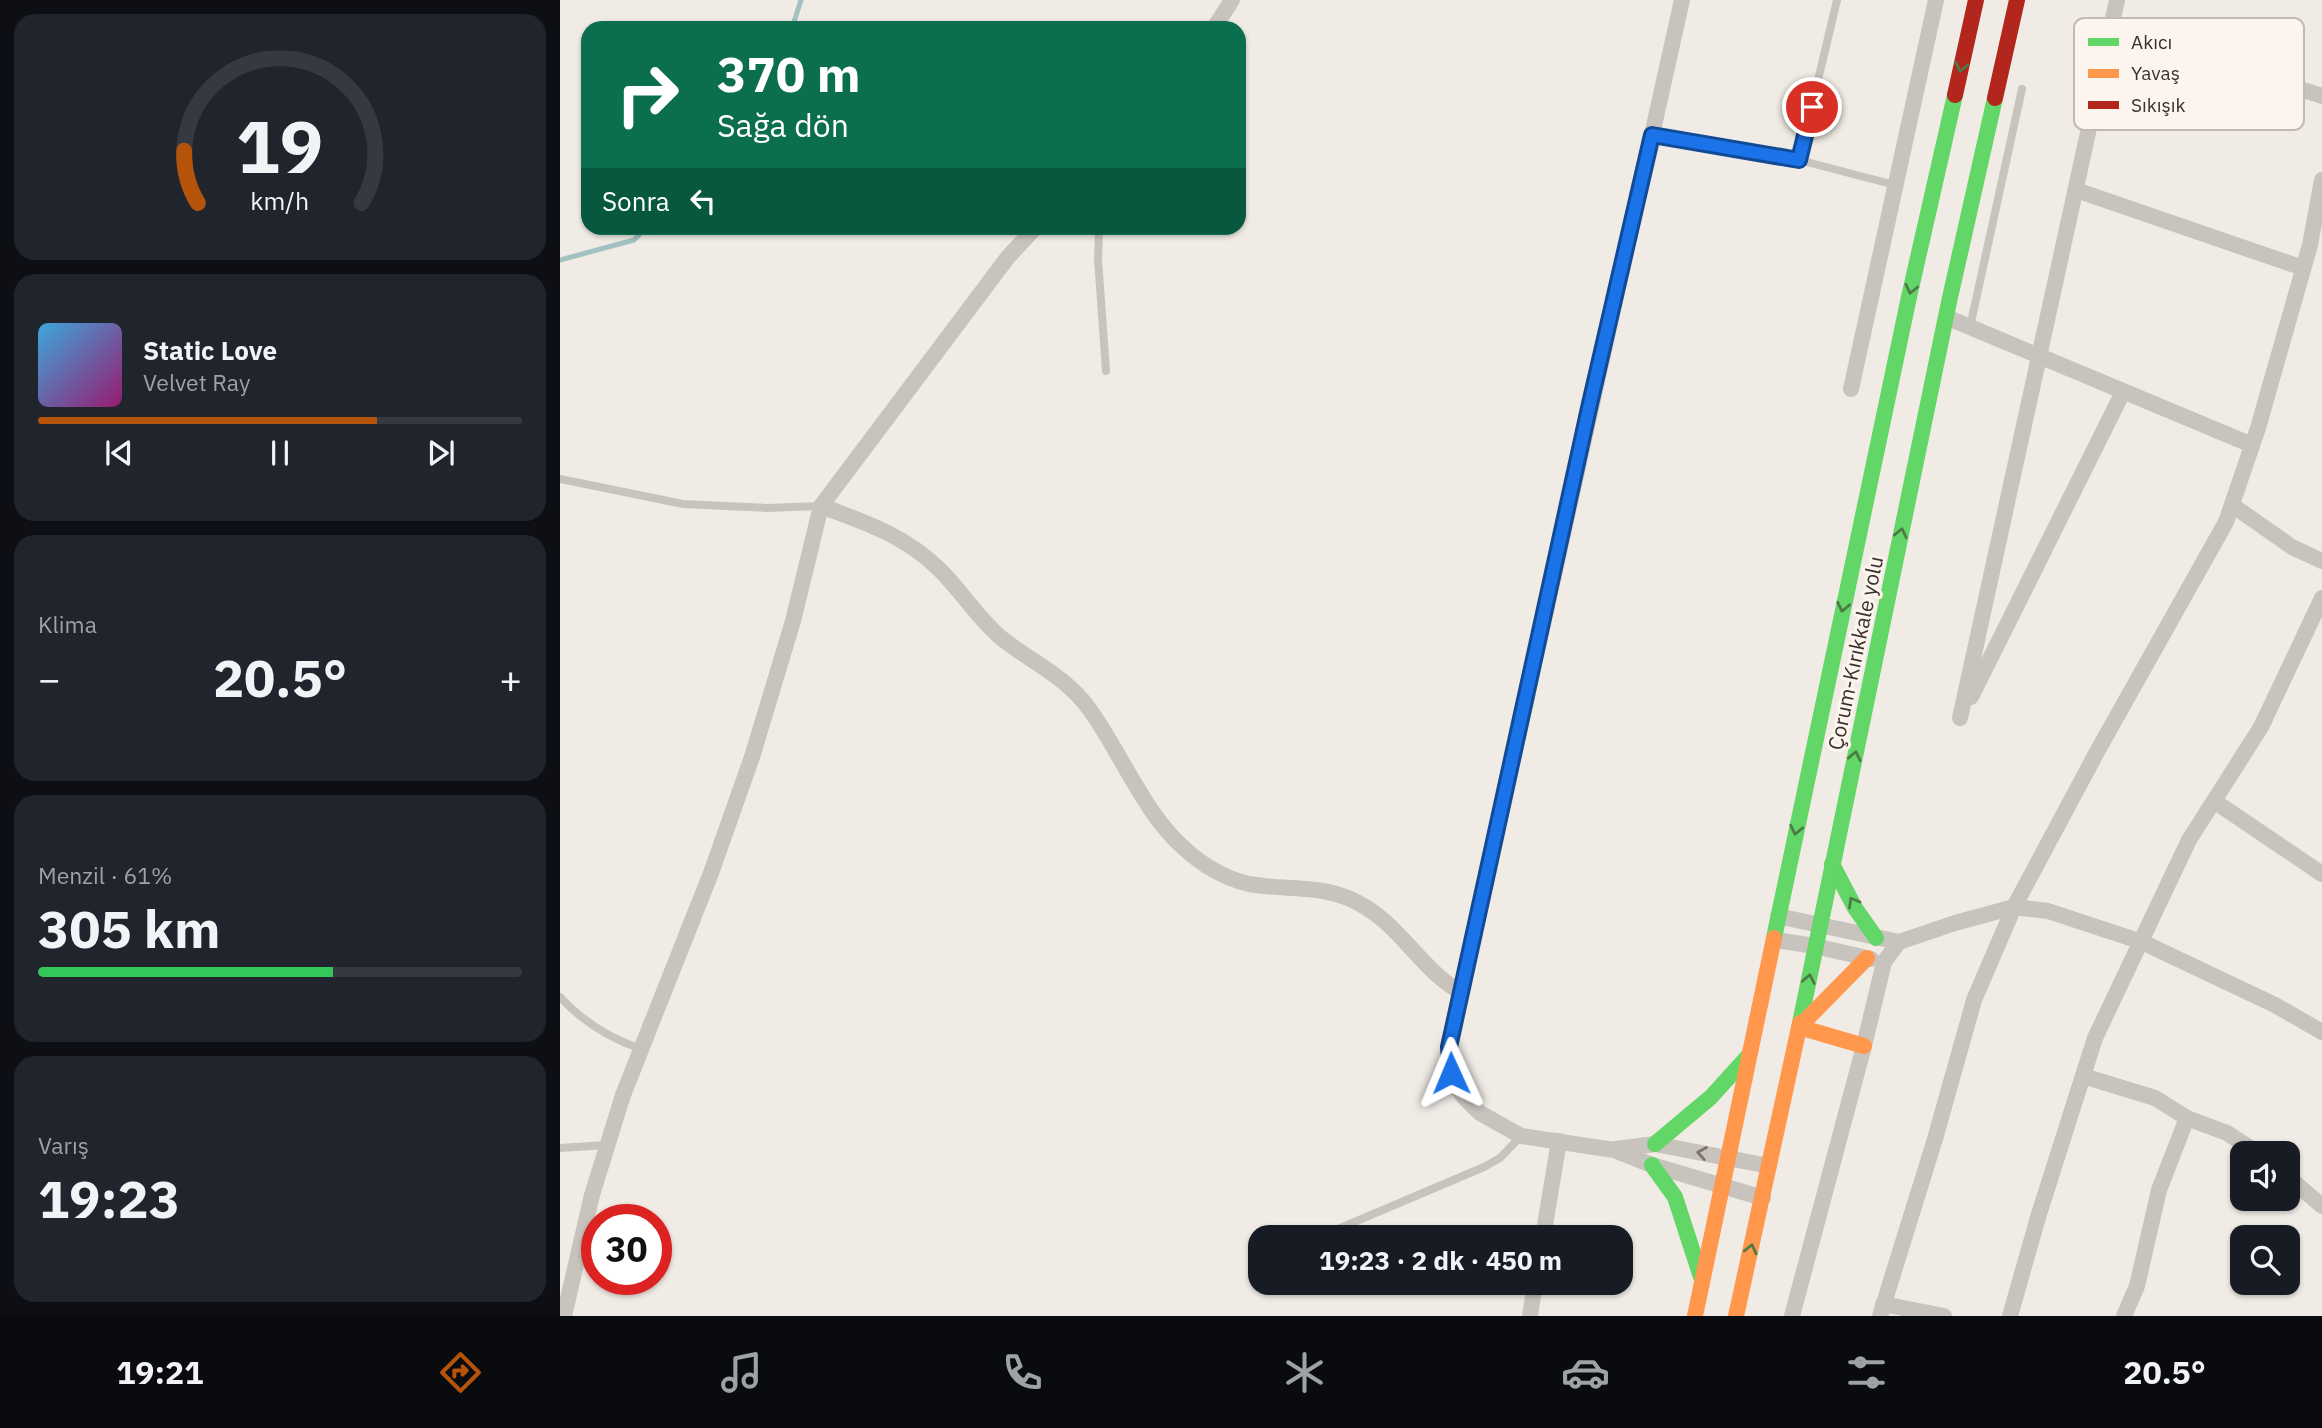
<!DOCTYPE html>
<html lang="tr">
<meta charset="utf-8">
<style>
body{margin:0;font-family:"IBM Plex Sans",sans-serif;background:#20242c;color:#f1f3f6;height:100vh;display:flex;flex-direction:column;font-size:26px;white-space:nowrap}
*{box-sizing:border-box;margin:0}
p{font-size:23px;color:#9ea1a6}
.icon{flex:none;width:38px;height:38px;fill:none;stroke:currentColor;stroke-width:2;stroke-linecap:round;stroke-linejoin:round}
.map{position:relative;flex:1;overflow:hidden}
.details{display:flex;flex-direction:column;gap:14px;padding:14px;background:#0d0f14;width:560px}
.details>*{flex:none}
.top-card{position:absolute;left:21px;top:21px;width:665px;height:214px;border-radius:21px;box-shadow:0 2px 5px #0004;background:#0b6e4f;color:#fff;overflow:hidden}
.fabs{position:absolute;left:1670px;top:1141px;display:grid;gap:14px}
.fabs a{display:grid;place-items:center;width:70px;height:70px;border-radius:14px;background:#171b24;box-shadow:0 2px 5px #0004;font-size:35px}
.speed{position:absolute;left:21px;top:1204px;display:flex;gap:14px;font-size:35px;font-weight:700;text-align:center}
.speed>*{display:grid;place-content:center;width:91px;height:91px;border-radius:50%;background:#171b24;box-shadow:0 2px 5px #0004;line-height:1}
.speed .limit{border:10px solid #d22;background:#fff;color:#111}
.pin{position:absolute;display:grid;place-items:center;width:60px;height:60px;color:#fff;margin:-30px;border:4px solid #fff;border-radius:50%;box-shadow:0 2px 7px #0007}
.me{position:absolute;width:77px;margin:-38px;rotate:359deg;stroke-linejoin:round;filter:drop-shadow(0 0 5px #0008)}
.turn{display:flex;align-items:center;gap:24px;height:147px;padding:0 21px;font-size:32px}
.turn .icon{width:91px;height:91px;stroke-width:2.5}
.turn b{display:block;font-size:49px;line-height:60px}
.then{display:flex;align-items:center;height:66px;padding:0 21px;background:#0003;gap:14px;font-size:26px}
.big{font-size:52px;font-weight:700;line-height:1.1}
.details .card{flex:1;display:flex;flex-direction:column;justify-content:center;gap:10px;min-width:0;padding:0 24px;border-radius:21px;background:#20242c}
.details .dial{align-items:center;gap:0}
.dial svg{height:182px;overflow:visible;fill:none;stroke:#363941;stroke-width:7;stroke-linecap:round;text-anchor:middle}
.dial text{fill:#f1f3f6;stroke:none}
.song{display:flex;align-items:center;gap:21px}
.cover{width:84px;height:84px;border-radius:10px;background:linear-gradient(135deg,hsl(200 70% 55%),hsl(320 70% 35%))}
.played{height:7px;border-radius:4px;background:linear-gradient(90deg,#b45309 70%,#363941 70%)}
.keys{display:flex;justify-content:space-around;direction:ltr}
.heat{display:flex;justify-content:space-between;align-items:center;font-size:38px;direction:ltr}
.charge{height:10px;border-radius:5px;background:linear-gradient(90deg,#34c759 61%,#363941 0)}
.trip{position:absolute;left:688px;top:1225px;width:385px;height:70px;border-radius:21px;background:#171b24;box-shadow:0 2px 5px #0004;font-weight:700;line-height:70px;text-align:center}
.dock{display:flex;height:112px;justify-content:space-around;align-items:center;background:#090b0e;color:#9ea1a6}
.dock .icon{width:49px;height:49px}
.dock .on{color:#b45309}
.dock b{font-size:32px;color:#f1f3f6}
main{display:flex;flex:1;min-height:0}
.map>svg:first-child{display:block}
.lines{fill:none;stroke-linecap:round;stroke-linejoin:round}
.stream{stroke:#a1c2c1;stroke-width:5}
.lane{stroke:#c9c3be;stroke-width:8}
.street{stroke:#c9c3be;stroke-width:16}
.fast{stroke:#63d668;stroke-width:16}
.slow{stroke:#ff974d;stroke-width:16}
.jam{stroke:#b3261e;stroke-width:16}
.oneway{stroke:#4d7b46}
.oneway2{stroke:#7b726d}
.route-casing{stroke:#114b97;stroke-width:18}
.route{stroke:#1a73e8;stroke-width:12}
.labels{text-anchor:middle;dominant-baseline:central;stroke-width:6;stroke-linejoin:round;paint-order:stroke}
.street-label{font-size:21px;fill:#3b302b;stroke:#fbf5ee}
.key{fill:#fbf5ee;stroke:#c1bab4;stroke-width:2}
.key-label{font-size:19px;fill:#3b302b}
</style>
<main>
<section class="details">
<div class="card dial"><svg viewBox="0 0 100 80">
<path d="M14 69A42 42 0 1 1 86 69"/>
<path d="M14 69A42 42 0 0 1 8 46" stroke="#b45309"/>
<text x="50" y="56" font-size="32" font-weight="700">19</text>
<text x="50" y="72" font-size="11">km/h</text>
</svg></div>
<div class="card">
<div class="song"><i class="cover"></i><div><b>Static Love</b><p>Velvet Ray</p></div></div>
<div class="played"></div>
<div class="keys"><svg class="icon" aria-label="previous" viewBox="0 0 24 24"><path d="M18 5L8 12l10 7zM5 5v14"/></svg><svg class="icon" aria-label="pause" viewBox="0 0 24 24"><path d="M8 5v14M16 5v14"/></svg><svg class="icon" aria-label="next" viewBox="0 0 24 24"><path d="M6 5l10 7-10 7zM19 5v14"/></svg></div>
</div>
<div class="card"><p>Klima</p>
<div class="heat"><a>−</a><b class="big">20.5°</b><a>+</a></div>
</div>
<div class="card"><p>Menzil · 61%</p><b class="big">305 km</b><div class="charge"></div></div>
<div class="card"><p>Varış</p><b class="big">19:23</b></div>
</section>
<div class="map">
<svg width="1762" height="1316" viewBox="0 0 1762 1316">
<rect width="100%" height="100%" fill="#f0ebe5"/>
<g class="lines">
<!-- stream -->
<g class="stream">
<path d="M232,28L241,0"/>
<path d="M0,260L74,240L86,228"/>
</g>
<!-- lane -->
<g class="lane">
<path d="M1092,135L1239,160L1335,185"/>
<path d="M1239,160L1277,0"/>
<path d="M539,228L538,259L546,371"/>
<path d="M1410,327L1462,89"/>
<path d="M0,479L123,504L207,508L261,506"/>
<path d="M0,997C23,1022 49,1038 81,1049"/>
<path d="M0,1148L47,1145"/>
<path d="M778,1229L924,1167L940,1158L961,1136"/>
</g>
<!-- street -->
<g class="street">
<path d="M1122,0L901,992L889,1047V1060L896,1086L903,1096L920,1113L961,1136L1054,1150L1092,1165L1203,1198"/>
<path d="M654,28L672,0"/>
<path d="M1551,29L1762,96"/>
<path d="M1516,190L1743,268"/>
<path d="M1386,317L1692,445"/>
<path d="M1291,389L1376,0"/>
<path d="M1672,505L1732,547L1762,561"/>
<path d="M261,506C305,522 346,536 380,570C402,592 417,617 440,637C471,662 506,676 530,710C561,753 585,815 625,849C642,865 666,879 689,884C723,890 756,885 788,898C839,919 858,969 901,992"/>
<path d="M1411,697L1563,392"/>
<path d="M1400,718L1557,0"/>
<path d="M1654,801L1762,874"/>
<path d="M1218,916L1339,942L1395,923L1454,907L1488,911L1582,942L1715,1005L1762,1032"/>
<path d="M1215,940L1255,946L1311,959"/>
<path d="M1523,1076L1595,1098L1627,1118L1667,1133L1698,1153"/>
<path d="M1056,1149L1095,1144L1209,1166"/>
<path d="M1727,1176L1762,1206"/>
<path d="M983,1237L999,1141"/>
<path d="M1323,1304L1384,1316"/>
<path d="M4,1316L32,1195L63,1095L151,873L192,757L233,621L261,506L448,257L475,228"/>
<path d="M970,1316L975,1283"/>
<path d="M1232,1316L1304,1046L1324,962L1339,942"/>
<path d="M1320,1316L1375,1139L1414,1000L1454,907L1538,750L1666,522L1698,428L1750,245L1762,180"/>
<path d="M1450,1316L1479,1214L1535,1038L1629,840L1701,727L1762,598"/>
<path d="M1564,1316L1577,1286L1599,1190L1627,1118"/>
</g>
<!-- fast -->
<g class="fast">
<path d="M1272,864L1295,908L1316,938"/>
<path d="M1214,938L1349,297L1395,95"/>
<path d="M1240,1023L1389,302L1435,98"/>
<path d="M1095,1144L1151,1097L1189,1055"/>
<path d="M1092,1165L1115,1197L1141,1277"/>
</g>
<!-- slow -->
<g class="slow">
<path d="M1304,1046L1239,1027L1307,958"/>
<path d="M1135,1316L1214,938"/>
<path d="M1176,1316L1240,1023"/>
</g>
<!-- jam -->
<g class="jam">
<path d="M1395,95L1416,0"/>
<path d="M1435,98L1457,0"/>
</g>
</g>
<!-- one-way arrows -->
<defs><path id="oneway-chevron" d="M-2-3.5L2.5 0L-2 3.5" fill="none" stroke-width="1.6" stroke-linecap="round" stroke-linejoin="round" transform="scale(1.75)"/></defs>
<g class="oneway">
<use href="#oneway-chevron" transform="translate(1401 67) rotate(103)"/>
<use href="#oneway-chevron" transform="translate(1351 289) rotate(103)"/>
<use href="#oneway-chevron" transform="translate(1341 533) rotate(-78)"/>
<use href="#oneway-chevron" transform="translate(1283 607) rotate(102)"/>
<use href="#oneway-chevron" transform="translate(1295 756) rotate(-78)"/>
<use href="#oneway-chevron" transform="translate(1236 830) rotate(102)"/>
<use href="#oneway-chevron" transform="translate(1293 902) rotate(-120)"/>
<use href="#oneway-chevron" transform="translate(1249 979) rotate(-79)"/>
<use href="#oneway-chevron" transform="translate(1191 1249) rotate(-77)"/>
</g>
<use class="oneway2" href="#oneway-chevron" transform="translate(1142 1153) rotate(-170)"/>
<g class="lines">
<defs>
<path id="route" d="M891,1073L889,1047L1029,408L1092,135L1239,160L1252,107"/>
</defs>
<!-- route casing -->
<use href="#route" class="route-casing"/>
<!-- route -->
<use href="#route" class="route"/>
</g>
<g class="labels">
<!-- street labels -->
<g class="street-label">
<text transform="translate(1295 653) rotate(-78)">Çorum-Kırıkkale yolu</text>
</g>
</g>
<!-- legend -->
<rect x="1514" y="18" width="230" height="112" rx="10" class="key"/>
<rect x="1528" y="38" width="31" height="8" fill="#63d668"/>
<rect x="1528" y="69" width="31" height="9" fill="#ff974d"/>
<rect x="1528" y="101" width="31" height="8" fill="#b3261e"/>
<g class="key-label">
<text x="1571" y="49">Akıcı</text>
<text x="1571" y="80">Yavaş</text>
<text x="1571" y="112">Sıkışık</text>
</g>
</svg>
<div class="fabs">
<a><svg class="icon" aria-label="sound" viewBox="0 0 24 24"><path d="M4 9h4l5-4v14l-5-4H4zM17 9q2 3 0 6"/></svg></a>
<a><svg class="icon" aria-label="search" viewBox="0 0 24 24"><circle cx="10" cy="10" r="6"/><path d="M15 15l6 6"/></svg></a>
</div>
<div class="speed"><div class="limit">30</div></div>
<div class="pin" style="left:1252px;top:107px;background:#d93025"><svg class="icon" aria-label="arrive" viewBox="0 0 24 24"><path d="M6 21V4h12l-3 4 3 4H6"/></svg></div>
<svg class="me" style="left:891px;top:1073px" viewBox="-20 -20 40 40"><path d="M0-17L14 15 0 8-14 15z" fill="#1a73e8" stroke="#fff" stroke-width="4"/></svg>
<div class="trip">19:23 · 2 dk · 450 m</div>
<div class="top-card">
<div class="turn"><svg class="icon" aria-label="right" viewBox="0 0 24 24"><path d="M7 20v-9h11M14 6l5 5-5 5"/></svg><div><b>370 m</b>Sağa dön</div></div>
<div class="then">Sonra<svg class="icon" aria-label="left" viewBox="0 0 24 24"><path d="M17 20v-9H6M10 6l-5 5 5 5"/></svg></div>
</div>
</div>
</main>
<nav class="dock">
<b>19:21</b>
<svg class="icon on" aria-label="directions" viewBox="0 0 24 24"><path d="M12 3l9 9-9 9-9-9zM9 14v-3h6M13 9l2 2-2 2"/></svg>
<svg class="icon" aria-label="music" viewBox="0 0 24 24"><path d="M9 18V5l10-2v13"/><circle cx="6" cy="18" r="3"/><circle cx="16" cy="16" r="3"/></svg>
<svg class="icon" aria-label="phone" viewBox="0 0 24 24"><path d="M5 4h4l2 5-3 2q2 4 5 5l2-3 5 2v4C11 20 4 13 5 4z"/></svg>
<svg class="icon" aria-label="climate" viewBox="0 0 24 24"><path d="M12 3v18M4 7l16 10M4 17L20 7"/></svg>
<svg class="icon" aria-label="car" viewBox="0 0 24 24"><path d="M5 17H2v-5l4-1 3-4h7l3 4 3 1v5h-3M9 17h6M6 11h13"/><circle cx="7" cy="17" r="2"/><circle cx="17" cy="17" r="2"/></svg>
<svg class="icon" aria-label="filters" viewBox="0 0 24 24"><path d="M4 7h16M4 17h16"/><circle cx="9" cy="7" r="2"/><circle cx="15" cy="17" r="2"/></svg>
<b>20.5°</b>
</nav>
